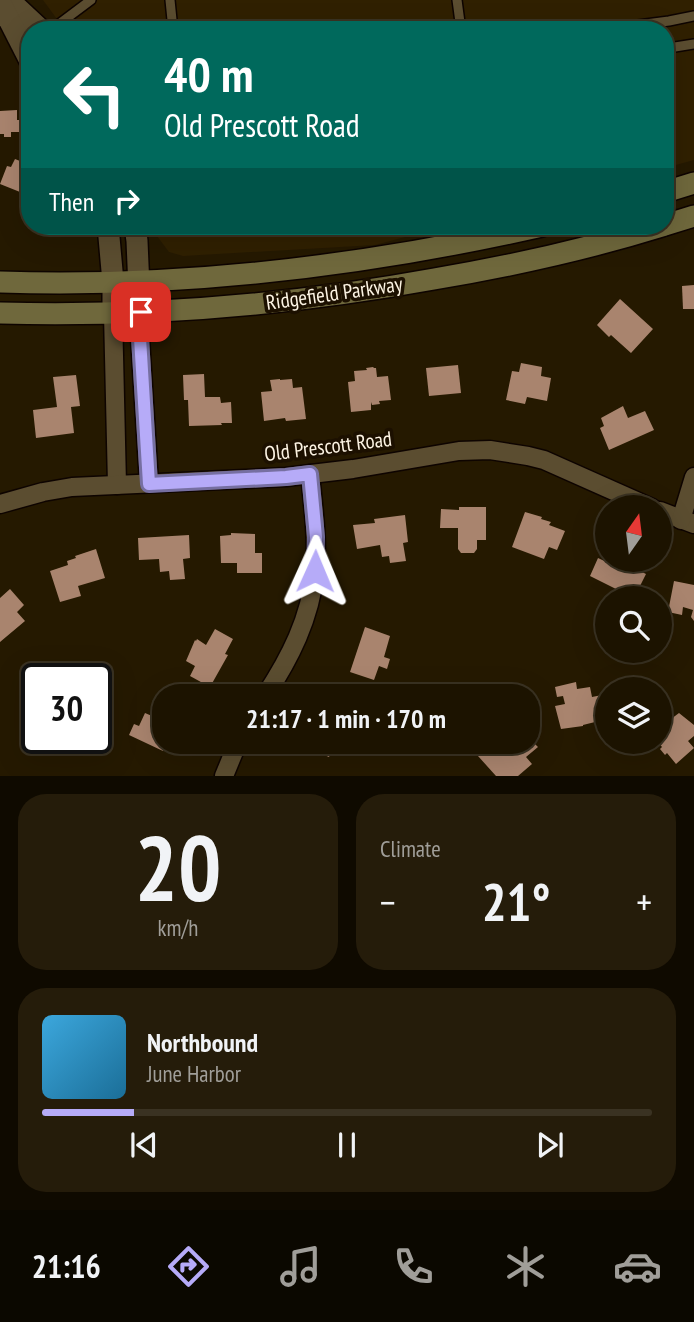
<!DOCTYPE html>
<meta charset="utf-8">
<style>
body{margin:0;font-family:"PT Sans Narrow",sans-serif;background:#251c0a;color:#f1f3f6;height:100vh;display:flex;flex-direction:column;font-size:26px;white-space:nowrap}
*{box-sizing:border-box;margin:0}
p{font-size:23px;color:#a09e99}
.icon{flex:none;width:38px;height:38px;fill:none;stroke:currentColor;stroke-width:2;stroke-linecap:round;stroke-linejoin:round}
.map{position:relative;height:776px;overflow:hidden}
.sheet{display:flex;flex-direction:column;gap:18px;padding:18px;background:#0f0a00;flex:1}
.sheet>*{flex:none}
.hud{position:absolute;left:21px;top:21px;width:653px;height:214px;border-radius:28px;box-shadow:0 7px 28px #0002,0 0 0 2px #3a3222;background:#00695c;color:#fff;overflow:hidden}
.needle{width:46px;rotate:14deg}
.controls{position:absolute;left:595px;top:495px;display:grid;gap:14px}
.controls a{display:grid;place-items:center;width:77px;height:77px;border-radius:50%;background:#1c1300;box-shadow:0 7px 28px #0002,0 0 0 2px #3a3222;font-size:35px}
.speed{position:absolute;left:21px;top:663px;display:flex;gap:14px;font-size:35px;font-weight:700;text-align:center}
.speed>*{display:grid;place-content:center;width:91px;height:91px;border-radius:50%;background:#1c1300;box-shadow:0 7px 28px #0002,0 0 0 2px #3a3222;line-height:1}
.speed .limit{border:4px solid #111;border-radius:10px;background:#fff;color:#111}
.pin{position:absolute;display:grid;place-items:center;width:60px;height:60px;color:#fff;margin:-30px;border-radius:14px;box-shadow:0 4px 10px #0006}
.me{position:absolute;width:77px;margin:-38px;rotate:1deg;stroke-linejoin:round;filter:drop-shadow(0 0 5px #0008)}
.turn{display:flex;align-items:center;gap:24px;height:147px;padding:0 28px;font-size:32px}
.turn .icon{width:91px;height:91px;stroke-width:2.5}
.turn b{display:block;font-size:49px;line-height:60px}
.then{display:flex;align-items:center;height:66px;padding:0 28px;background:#0003;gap:14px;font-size:26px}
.big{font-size:52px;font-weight:700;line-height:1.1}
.sheet .widget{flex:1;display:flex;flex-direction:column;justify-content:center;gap:10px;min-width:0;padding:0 24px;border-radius:28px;background:#251c0a}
.sheet .dial{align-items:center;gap:0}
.dial b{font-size:91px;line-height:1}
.song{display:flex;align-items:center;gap:21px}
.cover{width:84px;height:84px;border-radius:10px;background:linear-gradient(135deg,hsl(200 70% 55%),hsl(200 70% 35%))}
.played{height:7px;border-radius:4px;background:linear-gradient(90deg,#b6abf8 15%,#3a3222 15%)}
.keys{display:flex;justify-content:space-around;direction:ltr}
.heat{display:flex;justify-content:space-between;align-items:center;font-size:38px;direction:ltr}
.sheet .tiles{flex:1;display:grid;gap:18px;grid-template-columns:1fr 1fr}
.widget:last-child{grid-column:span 2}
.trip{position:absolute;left:152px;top:684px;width:388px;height:70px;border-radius:28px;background:#1c1300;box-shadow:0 7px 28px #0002,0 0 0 2px #3a3222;font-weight:700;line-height:70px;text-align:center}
.menu{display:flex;height:112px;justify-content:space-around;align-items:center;background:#0b0800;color:#a09e99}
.menu .icon{width:49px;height:49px}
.menu .selected{color:#b6abf8}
.menu b{font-size:32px;color:#f1f3f6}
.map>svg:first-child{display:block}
.built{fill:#302000}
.building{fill:#a9846e}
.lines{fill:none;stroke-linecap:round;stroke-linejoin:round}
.service-casing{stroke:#0e0400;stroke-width:12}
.minor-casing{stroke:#0e0400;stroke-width:21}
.tertiary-casing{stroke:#0e0400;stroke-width:24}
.secondary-casing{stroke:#0e0400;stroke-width:24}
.service{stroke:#5b4d30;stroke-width:9}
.minor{stroke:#5b4d30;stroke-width:18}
.tertiary{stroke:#5b4d30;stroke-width:21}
.secondary{stroke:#6f683c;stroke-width:21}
.route-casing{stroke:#766fa1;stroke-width:18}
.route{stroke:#b6abf8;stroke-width:12}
.labels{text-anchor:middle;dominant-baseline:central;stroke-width:7;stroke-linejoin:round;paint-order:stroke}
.street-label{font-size:21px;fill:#fcf3e3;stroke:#1c1000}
</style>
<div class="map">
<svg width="694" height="776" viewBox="0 0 694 776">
<rect width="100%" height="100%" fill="#251900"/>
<!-- built -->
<g class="built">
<path d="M43,0H694V160L665,168V30H65Z"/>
<path d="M155,226H447L375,245L183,256L169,252L157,236Z"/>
</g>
<!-- building -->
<g class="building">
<path d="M17,110V120H22V132H11V137H4V134H0V111Z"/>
<path d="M15,159L30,165L20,192L0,184L7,166L11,167Z"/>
<path d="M694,285V309H683L682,286Z"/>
<path d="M620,299L653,329L631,353L611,335L609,337L597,325Z"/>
<path d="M521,363L542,367L541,376L551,378L547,401L527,397L525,404L506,400L512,371L519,372Z"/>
<path d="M458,365L461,393L429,396L426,368Z"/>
<path d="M373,367L374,368H376L377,377L388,376L391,400L379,401L380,404L372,405L371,402V410L351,412L348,382L355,381L354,371L367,370L366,368Z"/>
<path d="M204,374L205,397H220L221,403L231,402L232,423H221L222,425L189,426L188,400H184L183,375Z"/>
<path d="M76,375L80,406L71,407L74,433L36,438L33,410L57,407L53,377Z"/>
<path d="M280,379V380L292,379L293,388L302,387L306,419L286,421L285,418L264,421L261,392L272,391L270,380Z"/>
<path d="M623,406L628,418L645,411L654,430L609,450L600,428L604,426L601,418Z"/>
<path d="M459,507H486V540H477V549L474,553H461L458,549V528H440L441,509L459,510Z"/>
<path d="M525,512L542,517L541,519L551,522L549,525L565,531L557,550L549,547L544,559L512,547Z"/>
<path d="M405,515L408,542L403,543L406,561L390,563L389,556L382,557L380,545L357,549L353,525L375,523L374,519Z"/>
<path d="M231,533L255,534V553H262V573H237V563H221L220,536L231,535Z"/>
<path d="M189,535L190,558L183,559L185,579L170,580L169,571L160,572L159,559L139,560L138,538Z"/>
<path d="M96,549L105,578L78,586L81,596L60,602L50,571L68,565L67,561L76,558L75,556Z"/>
<path d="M598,558L615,566L618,560L646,574L634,598L590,576Z"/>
<path d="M674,581L694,585V621L691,617L693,610L683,607L682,615L668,612Z"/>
<path d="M10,589L24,605L17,612L25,621L0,642V598Z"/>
<path d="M365,627L390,636L384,657L390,659L387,669L379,666L374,680L350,672Z"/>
<path d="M215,629L233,639L225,654L228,655L210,687L190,676L195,666L186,661L195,640L196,641L197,639L206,645Z"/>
<path d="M576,682L577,689L590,687L592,697L607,694V717L595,720V722L583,725V726L561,729L555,706L565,704L563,696L557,697L555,687Z"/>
<path d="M157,705L164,709V742H167L163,751L129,735L134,724L139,726L145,713L152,716Z"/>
<path d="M660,706L671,719L679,713L694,725V736L688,741L694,748L676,764L667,753L665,755L660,749L662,747L658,742H660Z"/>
<path d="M528,737L538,747L526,757L532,764L518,776H496L478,756L489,747L496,755L502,750L495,742H528Z"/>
<path d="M315,742H335L329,757L312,750Z"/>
</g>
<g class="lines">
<defs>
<g id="service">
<path d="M170,0L173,30"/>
<path d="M457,0L461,30"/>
<path d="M51,30L91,0"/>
<path d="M599,30L669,21L694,16"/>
<path d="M675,47L694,44"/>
</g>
<g id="minor">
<path d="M140,312V338L149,483"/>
<path d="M113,313L117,485"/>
<path d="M0,504L43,492L72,487L286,477L353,469L459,451L490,450L528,456L544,460L652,508"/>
<path d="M660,511L694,524"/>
<path d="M681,520L694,477"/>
<path d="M265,696C290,658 310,619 315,572C318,540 313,506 310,474"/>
<path d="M224,776L238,742"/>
</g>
<g id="tertiary">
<path d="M9,0L41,30"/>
<path d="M0,2L30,61"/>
<path d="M108,226L113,282V313"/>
<path d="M135,226L137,241L140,312"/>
</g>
<g id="secondary">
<path d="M665,192L694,183"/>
<path d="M665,225L694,216"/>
<path d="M0,282C182,288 365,266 542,226"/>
<path d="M0,313C146,317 291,305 434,279C511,266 588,249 662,226"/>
</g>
</defs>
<!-- service casing -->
<use href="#service" class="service-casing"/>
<!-- minor casing -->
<use href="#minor" class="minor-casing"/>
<!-- tertiary casing -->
<use href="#tertiary" class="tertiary-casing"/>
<!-- secondary casing -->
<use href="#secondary" class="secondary-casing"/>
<!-- service -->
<use href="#service" class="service"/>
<!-- minor -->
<use href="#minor" class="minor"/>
<!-- tertiary -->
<use href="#tertiary" class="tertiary"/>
<!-- secondary -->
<use href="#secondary" class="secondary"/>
</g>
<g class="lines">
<defs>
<path id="route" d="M141,312L140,338L149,484L286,477L310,474L316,537L315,571"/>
</defs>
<!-- route casing -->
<use href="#route" class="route-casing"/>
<!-- route -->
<use href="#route" class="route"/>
</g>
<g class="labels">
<!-- street labels -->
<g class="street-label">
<text transform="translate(334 293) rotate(-8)">Ridgefield Parkway</text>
<text transform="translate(328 446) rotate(-7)">Old Prescott Road</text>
</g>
</g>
</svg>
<div class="controls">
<a><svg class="needle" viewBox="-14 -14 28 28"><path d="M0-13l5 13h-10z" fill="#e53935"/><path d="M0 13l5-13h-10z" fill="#a09e99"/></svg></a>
<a><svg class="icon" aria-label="search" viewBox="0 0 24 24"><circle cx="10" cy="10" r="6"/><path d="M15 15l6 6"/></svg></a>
<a><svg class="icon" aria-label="layers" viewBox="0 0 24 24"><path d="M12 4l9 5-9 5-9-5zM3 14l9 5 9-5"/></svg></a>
</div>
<div class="speed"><div class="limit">30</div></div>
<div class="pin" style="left:141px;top:312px;background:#d93025"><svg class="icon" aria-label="arrive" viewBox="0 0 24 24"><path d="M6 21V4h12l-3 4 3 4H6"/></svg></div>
<svg class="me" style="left:315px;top:571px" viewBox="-20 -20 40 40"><path d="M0-17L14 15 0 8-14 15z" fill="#b6abf8" stroke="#fff" stroke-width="4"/></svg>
<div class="trip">21:17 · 1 min · 170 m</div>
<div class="hud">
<div class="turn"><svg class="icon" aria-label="left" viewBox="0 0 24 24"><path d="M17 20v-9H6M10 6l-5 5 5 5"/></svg><div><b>40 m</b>Old Prescott Road</div></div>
<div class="then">Then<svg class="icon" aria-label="right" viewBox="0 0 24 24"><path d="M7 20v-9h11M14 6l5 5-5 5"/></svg></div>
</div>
</div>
<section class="sheet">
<div class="tiles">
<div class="widget dial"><b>20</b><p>km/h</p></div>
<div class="widget"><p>Climate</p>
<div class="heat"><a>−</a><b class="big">21°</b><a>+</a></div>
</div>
<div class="widget">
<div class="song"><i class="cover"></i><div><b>Northbound</b><p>June Harbor</p></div></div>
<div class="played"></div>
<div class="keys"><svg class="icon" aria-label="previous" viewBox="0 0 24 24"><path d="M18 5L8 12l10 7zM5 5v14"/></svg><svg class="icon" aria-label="pause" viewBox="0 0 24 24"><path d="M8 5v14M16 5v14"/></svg><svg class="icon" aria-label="next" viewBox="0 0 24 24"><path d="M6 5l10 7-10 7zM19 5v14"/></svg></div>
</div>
</div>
</section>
<nav class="menu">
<b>21:16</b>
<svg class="icon selected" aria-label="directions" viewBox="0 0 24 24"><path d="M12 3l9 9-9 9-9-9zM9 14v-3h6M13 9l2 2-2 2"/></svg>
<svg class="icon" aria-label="music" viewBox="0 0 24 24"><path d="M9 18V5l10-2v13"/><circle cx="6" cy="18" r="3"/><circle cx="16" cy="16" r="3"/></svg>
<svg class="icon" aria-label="phone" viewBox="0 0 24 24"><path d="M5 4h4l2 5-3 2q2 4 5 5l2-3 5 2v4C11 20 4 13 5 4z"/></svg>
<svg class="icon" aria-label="climate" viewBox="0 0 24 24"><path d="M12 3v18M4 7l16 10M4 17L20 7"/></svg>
<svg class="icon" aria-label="car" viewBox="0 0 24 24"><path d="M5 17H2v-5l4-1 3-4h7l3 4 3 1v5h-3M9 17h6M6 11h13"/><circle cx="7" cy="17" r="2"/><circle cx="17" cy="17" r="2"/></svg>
</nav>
